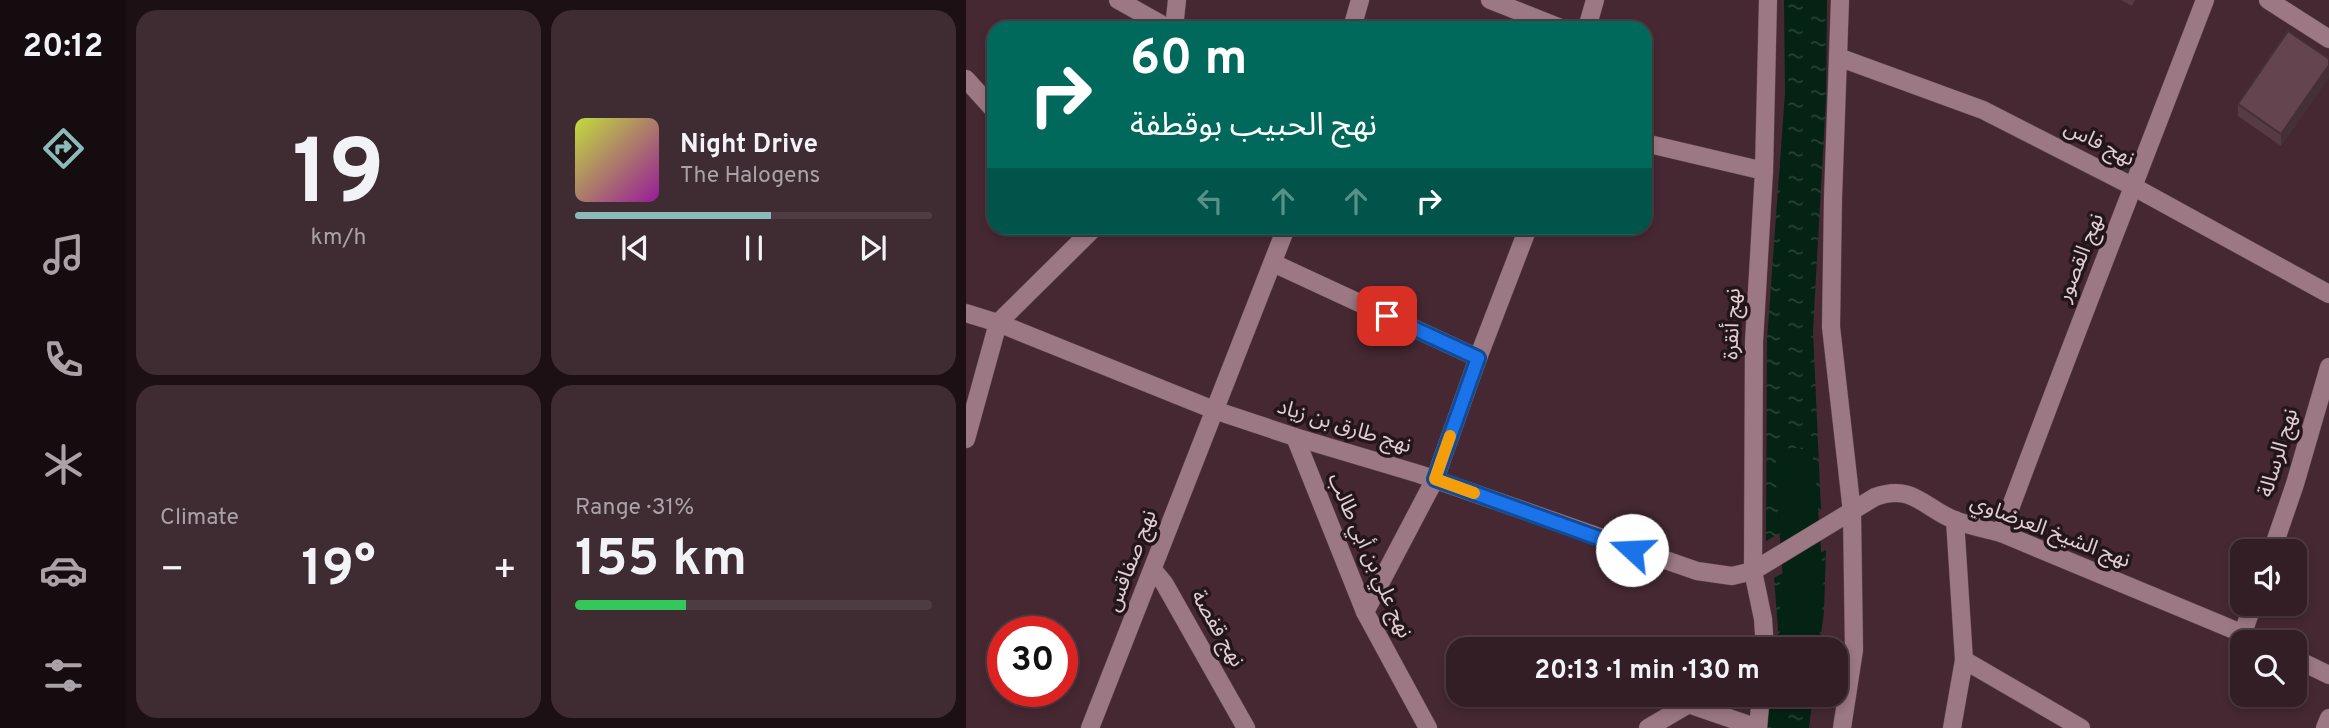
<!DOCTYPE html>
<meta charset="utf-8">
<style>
body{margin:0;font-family:Overpass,"Noto Sans Arabic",sans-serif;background:#3f2b32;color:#f1f3f6;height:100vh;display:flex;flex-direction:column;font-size:26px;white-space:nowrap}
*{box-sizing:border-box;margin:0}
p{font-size:23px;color:#a9a2a7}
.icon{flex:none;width:38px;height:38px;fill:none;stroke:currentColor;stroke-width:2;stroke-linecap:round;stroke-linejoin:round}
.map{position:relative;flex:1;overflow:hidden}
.sheet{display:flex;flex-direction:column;gap:10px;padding:10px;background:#1d1015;width:840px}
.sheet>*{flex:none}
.guide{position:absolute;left:21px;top:21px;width:665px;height:214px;border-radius:21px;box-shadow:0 4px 10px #0003,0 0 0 2px #4e3c43;background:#00695c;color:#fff;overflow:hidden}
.fabs{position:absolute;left:1264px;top:539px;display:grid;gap:14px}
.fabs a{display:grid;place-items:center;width:77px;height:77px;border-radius:14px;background:#341e26;box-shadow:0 4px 10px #0003,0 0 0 2px #4e3c43;font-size:35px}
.speed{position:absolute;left:21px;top:616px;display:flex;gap:14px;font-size:35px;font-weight:700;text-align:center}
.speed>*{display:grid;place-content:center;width:91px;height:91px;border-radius:50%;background:#341e26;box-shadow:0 4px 10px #0003,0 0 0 2px #4e3c43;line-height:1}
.speed .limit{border:10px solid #d22;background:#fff;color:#111}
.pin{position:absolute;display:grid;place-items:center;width:60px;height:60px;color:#fff;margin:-30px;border-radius:14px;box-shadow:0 4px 10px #0006}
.me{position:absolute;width:77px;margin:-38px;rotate:290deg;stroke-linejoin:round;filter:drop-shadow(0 0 5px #0008)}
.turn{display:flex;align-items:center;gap:24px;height:147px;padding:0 28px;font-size:32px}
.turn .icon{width:91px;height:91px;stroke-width:2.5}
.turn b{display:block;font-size:49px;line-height:60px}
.lanes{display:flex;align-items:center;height:66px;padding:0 28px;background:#0003;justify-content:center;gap:35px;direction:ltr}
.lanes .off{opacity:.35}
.big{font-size:52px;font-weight:700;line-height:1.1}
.sheet .widget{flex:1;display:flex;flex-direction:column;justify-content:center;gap:10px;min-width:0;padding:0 24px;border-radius:21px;background:#3f2b32}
.sheet .dial{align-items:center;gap:0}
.dial b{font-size:91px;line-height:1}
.song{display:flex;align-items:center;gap:21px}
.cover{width:84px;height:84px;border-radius:10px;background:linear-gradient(135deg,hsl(70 70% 55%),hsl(300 70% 35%))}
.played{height:7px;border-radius:4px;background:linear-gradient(90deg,#8bbbb9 55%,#4e3c43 55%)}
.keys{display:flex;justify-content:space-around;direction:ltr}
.heat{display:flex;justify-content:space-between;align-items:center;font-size:38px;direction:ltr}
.charge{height:10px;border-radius:5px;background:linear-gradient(90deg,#34c759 31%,#4e3c43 0)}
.sheet .tiles{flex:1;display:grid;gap:10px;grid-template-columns:repeat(2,1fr)}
.trip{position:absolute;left:480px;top:637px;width:402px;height:70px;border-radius:21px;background:#341e26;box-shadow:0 4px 10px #0003,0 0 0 2px #4e3c43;font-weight:700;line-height:70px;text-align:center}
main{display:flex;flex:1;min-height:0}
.dock{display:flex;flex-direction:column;width:126px;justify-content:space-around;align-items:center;background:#150c0f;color:#a9a2a7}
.dock .icon{width:49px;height:49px}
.dock .on{color:#8bbbb9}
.dock b{font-size:32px;color:#f1f3f6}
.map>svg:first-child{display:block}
.water{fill:url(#water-ripples)}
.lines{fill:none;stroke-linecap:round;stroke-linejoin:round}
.river{stroke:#042315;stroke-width:40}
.minor-casing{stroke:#5d454e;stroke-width:19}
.minor{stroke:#9b7883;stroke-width:18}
.wall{fill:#563b44}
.shaded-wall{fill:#463037}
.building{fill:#64454f;stroke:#463037;stroke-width:2}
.route-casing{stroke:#114b97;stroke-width:18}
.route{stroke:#1a73e8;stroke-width:12}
.slow{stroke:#f59e0b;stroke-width:12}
.labels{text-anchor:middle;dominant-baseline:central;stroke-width:7;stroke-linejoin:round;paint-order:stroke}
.street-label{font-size:21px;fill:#e1ced3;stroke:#23161a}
</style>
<main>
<nav class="dock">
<b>20:12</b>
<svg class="icon on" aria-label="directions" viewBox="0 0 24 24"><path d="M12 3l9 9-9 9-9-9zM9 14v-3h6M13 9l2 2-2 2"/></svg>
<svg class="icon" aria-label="music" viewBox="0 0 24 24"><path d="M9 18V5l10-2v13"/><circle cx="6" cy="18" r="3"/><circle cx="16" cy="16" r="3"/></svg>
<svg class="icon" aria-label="phone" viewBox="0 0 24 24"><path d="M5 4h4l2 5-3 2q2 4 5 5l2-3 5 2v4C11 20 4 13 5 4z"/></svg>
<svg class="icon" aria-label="climate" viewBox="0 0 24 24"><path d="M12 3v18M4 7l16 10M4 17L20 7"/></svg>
<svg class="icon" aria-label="car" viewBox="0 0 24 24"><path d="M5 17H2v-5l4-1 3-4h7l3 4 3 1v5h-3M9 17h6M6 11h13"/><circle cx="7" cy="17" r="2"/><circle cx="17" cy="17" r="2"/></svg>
<svg class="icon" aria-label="filters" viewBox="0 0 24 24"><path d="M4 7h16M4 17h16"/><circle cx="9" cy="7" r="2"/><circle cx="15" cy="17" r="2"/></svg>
</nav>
<section class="sheet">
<div class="tiles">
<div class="widget dial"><b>19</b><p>km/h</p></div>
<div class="widget">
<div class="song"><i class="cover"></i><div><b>Night Drive</b><p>The Halogens</p></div></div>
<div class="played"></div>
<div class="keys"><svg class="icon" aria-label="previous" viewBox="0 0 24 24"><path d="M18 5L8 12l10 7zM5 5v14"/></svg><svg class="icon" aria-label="pause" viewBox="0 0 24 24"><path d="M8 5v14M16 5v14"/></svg><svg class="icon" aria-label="next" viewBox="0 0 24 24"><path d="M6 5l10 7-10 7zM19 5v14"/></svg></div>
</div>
<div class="widget"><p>Climate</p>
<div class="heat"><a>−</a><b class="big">19°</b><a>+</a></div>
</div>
<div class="widget"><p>Range · 31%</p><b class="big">155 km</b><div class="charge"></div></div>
</div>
</section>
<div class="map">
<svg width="1363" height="728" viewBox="0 0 1363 728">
<defs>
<pattern id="water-ripples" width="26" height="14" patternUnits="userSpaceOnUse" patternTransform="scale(1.75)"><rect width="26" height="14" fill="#042315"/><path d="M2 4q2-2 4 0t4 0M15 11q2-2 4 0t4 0" fill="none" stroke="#284236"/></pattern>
</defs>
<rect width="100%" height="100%" fill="#452832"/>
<!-- water -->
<g class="water">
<path d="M818,0H861L860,98L847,330L855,510L800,541L801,340L819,93Z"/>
<path d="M860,550L858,612L853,649H809L812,629L808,578Z"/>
<path d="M804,695H847L843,728H800Z"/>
</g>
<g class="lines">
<!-- river -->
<path class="river" d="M829,468L838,592L832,649"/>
<defs>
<g id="minor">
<path d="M152,0L202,28"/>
<path d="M524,0L595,28"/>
<path d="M874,0L867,198L865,327L886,512L888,650L876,728"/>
<path d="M1302,0L1363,39"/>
<path d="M208,28L211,0"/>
<path d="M386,28L394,0"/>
<path d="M621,28L629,0"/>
<path d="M872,57L1017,110L1168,187L1363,294"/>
<path d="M0,79L28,110"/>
<path d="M679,143L798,171"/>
<path d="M307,263L512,358"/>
<path d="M0,313L32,323L248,410L329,437L453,474L731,571L766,576L787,571L909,497C948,483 958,509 991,521C1005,526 1020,529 1035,533L1297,642"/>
<path d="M329,437L399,612L462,728"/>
<path d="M0,439L32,323L128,228"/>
<path d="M1035,533C1101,354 1171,178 1239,0"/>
<path d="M1306,551L1329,484L1363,367"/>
<path d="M187,570L198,583L280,728"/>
<path d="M399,612L469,479L512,358L562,228"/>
<path d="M1277,633L1287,604"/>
<path d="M799,649L797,619L787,571L788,342L798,171L802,0"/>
<path d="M1328,658L1363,675"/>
<path d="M998,660L1115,728"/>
<path d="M696,695L792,728"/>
<path d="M124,728L320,228"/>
<path d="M682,728L721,705"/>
<path d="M792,728L795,695"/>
<path d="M986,728L998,660L989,520"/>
<path d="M1359,728L1363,718"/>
</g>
</defs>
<!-- minor casing -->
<use href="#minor" class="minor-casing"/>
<!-- minor -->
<use href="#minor" class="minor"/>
</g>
<!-- wall -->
<g class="wall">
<path d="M1155,0H1169L1166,6Z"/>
<path d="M1363,59V77L1315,146L1272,116V104Z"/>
</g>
<!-- shaded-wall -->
<path class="shaded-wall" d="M1363,65V77L1315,146V134Z"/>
<!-- building -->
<path class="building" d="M1322,31L1363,59V65L1315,134L1272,104Z"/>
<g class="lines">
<defs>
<path id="route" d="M421,316L512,358L469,479L666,550"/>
</defs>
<!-- route casing -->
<use href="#route" class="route-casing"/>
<!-- route -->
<use href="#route" class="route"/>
<!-- slow -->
<path class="slow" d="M484,436L469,479L508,493"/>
</g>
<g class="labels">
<!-- street labels -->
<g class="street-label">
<text transform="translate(1133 144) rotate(27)">نهج فاس</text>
<text transform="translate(1115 258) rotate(-68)">نهج القصور</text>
<text transform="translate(767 324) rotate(-88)">نهج أنقرة</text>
<text transform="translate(378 427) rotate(17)">نهج طارق بن زياد</text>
<text transform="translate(1313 453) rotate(-73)">نهج الرسالة</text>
<text transform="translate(1084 532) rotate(21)">نهج الشيخ العرضاوي</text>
<text transform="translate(403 556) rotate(66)">نهج علي بن أبي طالب</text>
<text transform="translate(166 561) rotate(-69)">نهج صفاقس</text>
<text transform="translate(251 629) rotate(60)">نهج قفصة</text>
</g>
</g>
</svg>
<div class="fabs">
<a><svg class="icon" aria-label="sound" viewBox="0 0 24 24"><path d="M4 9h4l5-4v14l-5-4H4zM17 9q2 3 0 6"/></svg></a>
<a><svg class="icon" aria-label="search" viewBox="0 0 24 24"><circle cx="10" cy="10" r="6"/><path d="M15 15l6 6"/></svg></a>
</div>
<div class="speed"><div class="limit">30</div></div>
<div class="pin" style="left:421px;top:316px;background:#d93025"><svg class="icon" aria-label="arrive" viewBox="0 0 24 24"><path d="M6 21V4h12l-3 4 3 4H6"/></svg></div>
<svg class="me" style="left:666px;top:550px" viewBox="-20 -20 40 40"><circle r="19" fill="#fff"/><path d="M0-13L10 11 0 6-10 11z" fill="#1a73e8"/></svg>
<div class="trip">20:13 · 1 min · 130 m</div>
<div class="guide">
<div class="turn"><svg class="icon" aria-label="right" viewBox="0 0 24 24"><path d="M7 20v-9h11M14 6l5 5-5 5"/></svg><div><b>60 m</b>نهج الحبيب بوقطفة</div></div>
<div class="lanes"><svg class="icon off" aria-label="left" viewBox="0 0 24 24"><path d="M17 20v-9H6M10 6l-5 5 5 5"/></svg><svg class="icon off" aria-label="ahead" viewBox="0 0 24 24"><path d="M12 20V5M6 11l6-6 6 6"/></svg><svg class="icon off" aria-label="ahead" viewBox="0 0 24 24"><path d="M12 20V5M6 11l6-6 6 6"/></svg><svg class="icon" aria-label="right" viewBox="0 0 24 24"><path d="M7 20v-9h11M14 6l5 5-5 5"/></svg></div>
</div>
</div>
</main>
